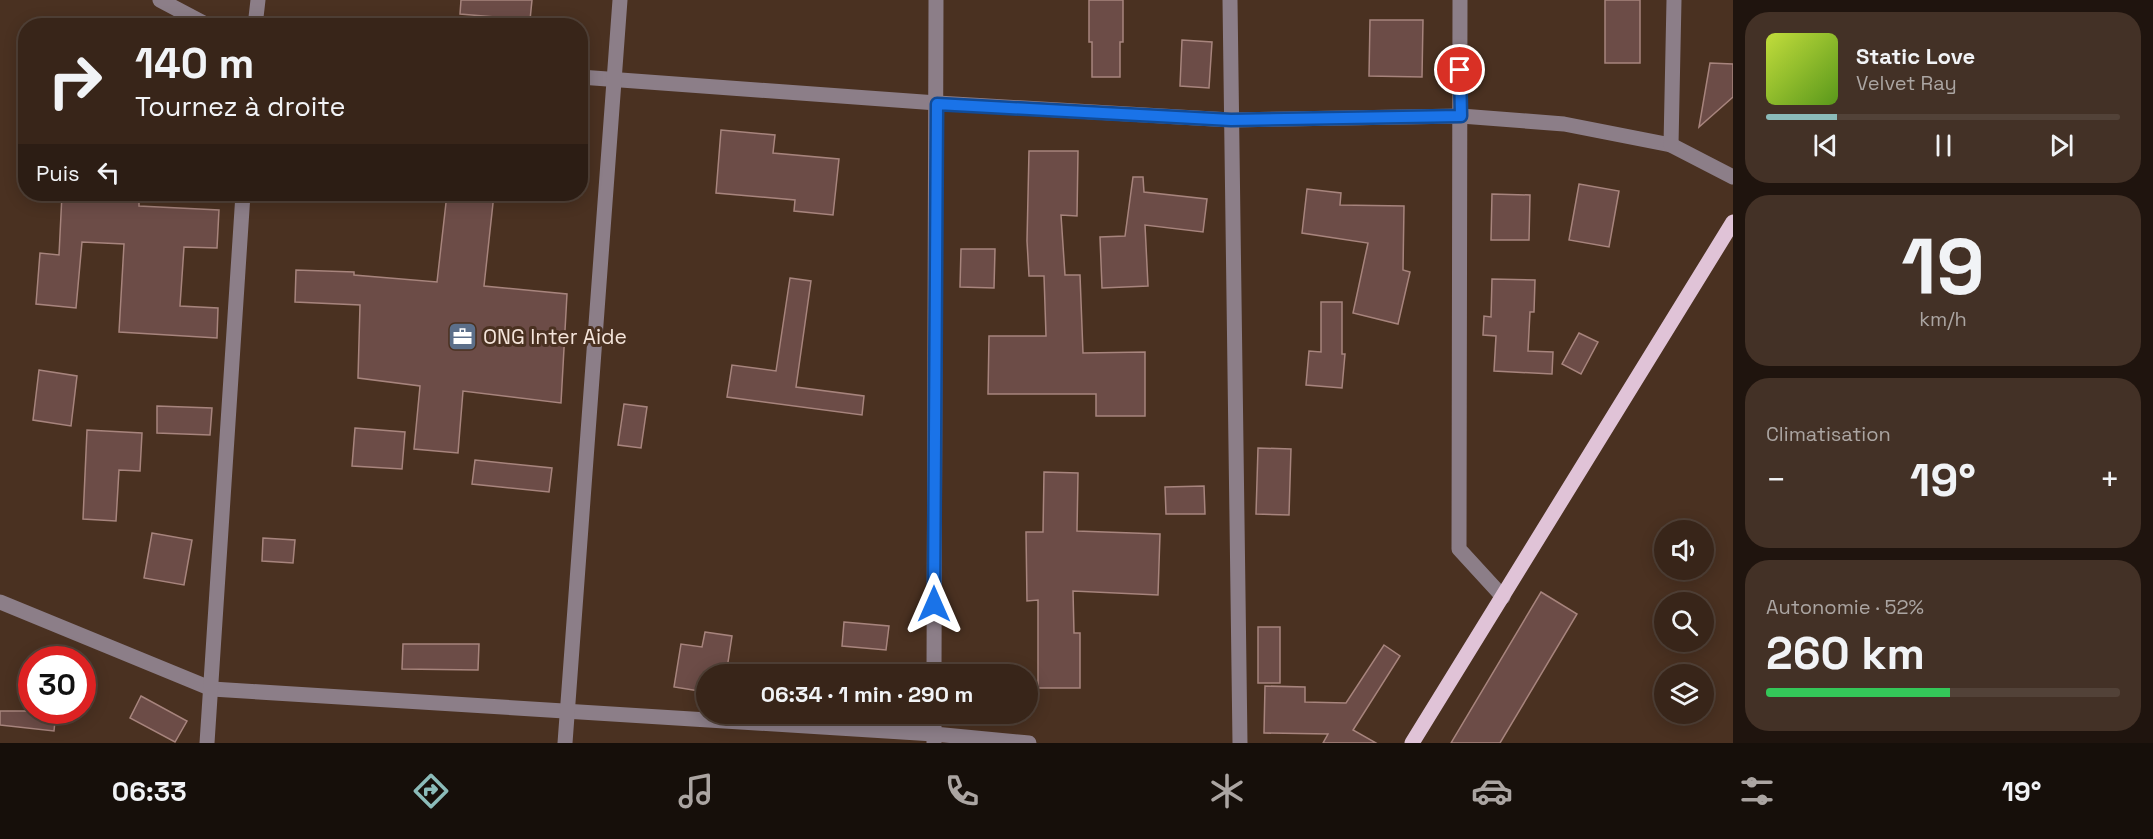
<!DOCTYPE html>
<html lang="fr">
<meta charset="utf-8">
<style>
body{margin:0;font-family:"Space Grotesk",sans-serif;background:#433126;color:#f1f3f6;height:100vh;display:flex;flex-direction:column;font-size:22px;white-space:nowrap}
*{box-sizing:border-box;margin:0}
p{font-size:20px;color:#aba5a2}
.icon{flex:none;width:33px;height:33px;fill:none;stroke:currentColor;stroke-width:2;stroke-linecap:round;stroke-linejoin:round}
.map{position:relative;flex:1;overflow:hidden}
.side{display:flex;flex-direction:column;gap:12px;padding:12px;background:#1f140e;width:420px}
.side>*{flex:none}
.banner{position:absolute;left:18px;top:18px;width:570px;height:183px;border-radius:24px;box-shadow:0 3px 15px #0003,0 0 0 2px #524238;background:#382519;color:#f1f3f6;overflow:hidden}
.fabs{position:absolute;left:1654px;top:520px;display:grid;gap:12px}
.fabs a{display:grid;place-items:center;width:60px;height:60px;border-radius:50%;background:#382519;box-shadow:0 3px 15px #0003,0 0 0 2px #524238;font-size:30px}
.speed{position:absolute;left:18px;top:646px;display:flex;gap:12px;font-size:30px;font-weight:700;text-align:center}
.speed>*{display:grid;place-content:center;width:78px;height:78px;border-radius:50%;background:#382519;box-shadow:0 3px 15px #0003,0 0 0 2px #524238;line-height:1}
.speed .limit{border:9px solid #d22;background:#fff;color:#111}
.pin{position:absolute;display:grid;place-items:center;width:51px;height:51px;color:#fff;margin:-26px;border:3px solid #fff;border-radius:50%;box-shadow:0 2px 6px #0007}
.me{position:absolute;width:66px;margin:-33px;rotate:0deg;stroke-linejoin:round;filter:drop-shadow(0 0 4px #0008)}
.turn{display:flex;align-items:center;gap:21px;height:126px;padding:0 18px;font-size:27px}
.turn .icon{width:78px;height:78px;stroke-width:2.5}
.turn b{display:block;font-size:42px;line-height:51px}
.then{display:flex;align-items:center;height:57px;padding:0 18px;background:#0003;gap:12px;font-size:22px}
.big{font-size:45px;font-weight:700;line-height:1.1}
.side .card{flex:1;display:flex;flex-direction:column;justify-content:center;gap:9px;min-width:0;padding:0 21px;border-radius:24px;background:#433126}
.side .dial{align-items:center;gap:0}
.dial b{font-size:78px;line-height:1}
.song{display:flex;align-items:center;gap:18px}
.cover{width:72px;height:72px;border-radius:9px;background:linear-gradient(135deg,hsl(70 70% 55%),hsl(90 70% 35%))}
.played{height:6px;border-radius:3px;background:linear-gradient(90deg,#8bbbb9 20%,#524238 20%)}
.keys{display:flex;justify-content:space-around;direction:ltr}
.heat{display:flex;justify-content:space-between;align-items:center;font-size:33px;direction:ltr}
.charge{height:9px;border-radius:4px;background:linear-gradient(90deg,#34c759 52%,#524238 0)}
.trip{position:absolute;left:696px;top:664px;width:342px;height:60px;border-radius:30px;background:#382519;box-shadow:0 3px 15px #0003,0 0 0 2px #524238;font-weight:700;line-height:60px;text-align:center}
.tabs{display:flex;height:96px;justify-content:space-around;align-items:center;background:#160f0a;color:#aba5a2}
.tabs .icon{width:42px;height:42px}
.tabs .selected{color:#8bbbb9}
.tabs b{font-size:27px;color:#f1f3f6}
main{display:flex;flex:1;min-height:0}
.map>svg:first-child{display:block}
.building{fill:#6c4c47;stroke:#a7847d;stroke-width:1.5}
.lines{fill:none;stroke-linecap:round;stroke-linejoin:round}
.minor{stroke:#8c7e88;stroke-width:15}
.major{stroke:#e0c3d7;stroke-width:15}
.route-casing{stroke:#114b97;stroke-width:15}
.route{stroke:#1a73e8;stroke-width:10}
.labels{text-anchor:middle;dominant-baseline:central;stroke-width:6;stroke-linejoin:round;paint-order:stroke}
.poi-label{font-size:21px;fill:#f4e4da;stroke:#4a3121;text-anchor:start}
</style>
<main>
<div class="map">
<svg width="1733" height="743" viewBox="0 0 1733 743">
<rect width="100%" height="100%" fill="#4a3121"/>
<!-- building -->
<g class="building">
<path d="M461,0H532L530,20L460,14Z"/>
<path d="M1089,0H1123V42H1120V77H1092V42H1089Z"/>
<rect x="1605" y="0" width="35" height="63"/>
<path d="M1370,20H1423L1422,77L1369,76Z"/>
<path d="M1182,40L1212,42L1209,88L1180,86Z"/>
<path d="M1710,63L1733,64V97L1699,127Z"/>
<path d="M721,130L775,135L773,153L839,159L833,215L794,211L795,200L716,193Z"/>
<path d="M1029,151H1078L1077,216L1061,215L1065,275H1080L1083,353L1145,352V416H1096V394H988L989,336H1046L1044,276H1029L1027,241Z"/>
<path d="M1133,177H1143L1144,192L1207,199L1203,232L1145,225L1148,286L1102,288L1100,237L1125,236Z"/>
<path d="M1579,184L1619,191L1609,247L1569,240Z"/>
<path d="M1307,189L1341,193L1340,205L1404,206L1403,270L1410,272L1398,324L1353,313L1368,243L1302,233Z"/>
<path d="M62,194H139V206L219,210L217,248L184,247L180,306L218,308L217,338L119,332L124,244L82,242L76,308L36,304L40,253L59,255Z"/>
<path d="M447,194H494L484,286L567,294L561,403L463,391L458,453L414,449L420,386L358,378L360,305L295,302L296,270L354,272V275L437,282Z"/>
<path d="M1492,194L1530,195L1529,240H1491Z"/>
<path d="M961,249H995L994,288L960,287Z"/>
<path d="M790,278L811,281L796,387L864,396L862,415L727,397L732,365L776,371Z"/>
<path d="M1492,279L1535,280L1534,312H1530L1528,351L1553,352L1552,374L1494,371L1496,336L1483,335L1484,316L1491,317Z"/>
<path d="M1321,302H1342V354H1345L1342,388L1306,385L1309,351L1321,352Z"/>
<path d="M1579,333L1598,342L1581,374L1562,364Z"/>
<path d="M39,370L77,376L71,426L33,420Z"/>
<path d="M624,404L647,407L641,448L618,445Z"/>
<path d="M157,406L212,408L210,435L157,433Z"/>
<path d="M355,428L405,432L402,469L352,466Z"/>
<path d="M87,430L142,433L140,471L119,470L116,521L83,519Z"/>
<path d="M1258,448L1291,449L1289,515L1256,514Z"/>
<path d="M475,460L552,468L549,492L472,484Z"/>
<path d="M1044,472L1078,473L1077,531L1160,534L1158,595L1073,591L1074,633H1080V688H1038V600L1027,601L1026,532H1043Z"/>
<path d="M1204,486L1205,514H1166L1165,487Z"/>
<path d="M152,533L192,540L184,585L144,578Z"/>
<path d="M263,538L295,540L293,563L262,561Z"/>
<path d="M1541,592L1577,614L1500,743H1451Z"/>
<path d="M844,622L889,626L886,650L842,646Z"/>
<rect x="1258" y="627" width="22" height="56"/>
<path d="M705,632L732,636L726,675H706V692L674,687L681,644L702,647Z"/>
<path d="M403,644H479L478,670L402,669Z"/>
<path d="M1384,645L1400,656L1353,730L1376,743H1323L1328,734L1264,733L1265,686L1305,687V702L1346,703Z"/>
<path d="M141,696L187,721L175,742L130,718Z"/>
<path d="M0,711H56L54,731L0,725Z"/>
</g>
<g class="lines">
<!-- minor -->
<g class="minor">
<path d="M160,0L209,26"/>
<path d="M1230,0L1240,743"/>
<path d="M1460,0L1459,549L1503,597"/>
<path d="M255,26L258,0"/>
<path d="M580,77L937,103L1231,120L1461,116L1564,124L1671,145L1733,177"/>
<path d="M1671,145L1674,0"/>
<path d="M0,602L212,689L934,734L1029,743"/>
<path d="M934,675L936,0"/>
<path d="M207,743L243,194"/>
<path d="M565,743L620,0"/>
<path d="M934,743V714"/>
</g>
<!-- major -->
<path class="major" d="M1412,743L1733,222"/>
</g>
<g class="lines">
<defs>
<path id="route" d="M934,604L937,104L1231,120L1461,116L1460,70"/>
</defs>
<!-- route casing -->
<use href="#route" class="route-casing"/>
<!-- route -->
<use href="#route" class="route"/>
</g>
<!-- icons -->
<defs>
<symbol id="office-square" viewBox="-11 -11 22 22"><rect x="-9" y="-9" width="18" height="18" rx="4" fill="#5c6f8a" stroke="#4a3121"/><path d="M-6-3h4V-5.5h4V-3h4V5H-6ZM-1-4.5V-3h2v-1.5ZM-6 0V1H6V0Z" fill="#fff"/></symbol>
</defs>
<g fill-rule="evenodd">
<use href="#office-square" x="446" y="320" width="33" height="33"/>
</g>
<g class="labels">
<!-- poi labels -->
<g class="poi-label">
<text x="483" y="336">ONG Inter Aide</text>
</g>
</g>
</svg>
<div class="fabs">
<a><svg class="icon" aria-label="sound" viewBox="0 0 24 24"><path d="M4 9h4l5-4v14l-5-4H4zM17 9q2 3 0 6"/></svg></a>
<a><svg class="icon" aria-label="search" viewBox="0 0 24 24"><circle cx="10" cy="10" r="6"/><path d="M15 15l6 6"/></svg></a>
<a><svg class="icon" aria-label="layers" viewBox="0 0 24 24"><path d="M12 4l9 5-9 5-9-5zM3 14l9 5 9-5"/></svg></a>
</div>
<div class="speed"><div class="limit">30</div></div>
<div class="pin" style="left:1460px;top:70px;background:#d93025"><svg class="icon" aria-label="arrive" viewBox="0 0 24 24"><path d="M6 21V4h12l-3 4 3 4H6"/></svg></div>
<svg class="me" style="left:934px;top:604px" viewBox="-20 -20 40 40"><path d="M0-17L14 15 0 8-14 15z" fill="#1a73e8" stroke="#fff" stroke-width="4"/></svg>
<div class="trip">06:34 · 1 min · 290 m</div>
<div class="banner">
<div class="turn"><svg class="icon" aria-label="right" viewBox="0 0 24 24"><path d="M7 20v-9h11M14 6l5 5-5 5"/></svg><div><b>140 m</b>Tournez à droite</div></div>
<div class="then">Puis<svg class="icon" aria-label="left" viewBox="0 0 24 24"><path d="M17 20v-9H6M10 6l-5 5 5 5"/></svg></div>
</div>
</div>
<section class="side">
<div class="card">
<div class="song"><i class="cover"></i><div><b>Static Love</b><p>Velvet Ray</p></div></div>
<div class="played"></div>
<div class="keys"><svg class="icon" aria-label="previous" viewBox="0 0 24 24"><path d="M18 5L8 12l10 7zM5 5v14"/></svg><svg class="icon" aria-label="pause" viewBox="0 0 24 24"><path d="M8 5v14M16 5v14"/></svg><svg class="icon" aria-label="next" viewBox="0 0 24 24"><path d="M6 5l10 7-10 7zM19 5v14"/></svg></div>
</div>
<div class="card dial"><b>19</b><p>km/h</p></div>
<div class="card"><p>Climatisation</p>
<div class="heat"><a>−</a><b class="big">19°</b><a>+</a></div>
</div>
<div class="card"><p>Autonomie · 52%</p><b class="big">260 km</b><div class="charge"></div></div>
</section>
</main>
<nav class="tabs">
<b>06:33</b>
<svg class="icon selected" aria-label="directions" viewBox="0 0 24 24"><path d="M12 3l9 9-9 9-9-9zM9 14v-3h6M13 9l2 2-2 2"/></svg>
<svg class="icon" aria-label="music" viewBox="0 0 24 24"><path d="M9 18V5l10-2v13"/><circle cx="6" cy="18" r="3"/><circle cx="16" cy="16" r="3"/></svg>
<svg class="icon" aria-label="phone" viewBox="0 0 24 24"><path d="M5 4h4l2 5-3 2q2 4 5 5l2-3 5 2v4C11 20 4 13 5 4z"/></svg>
<svg class="icon" aria-label="climate" viewBox="0 0 24 24"><path d="M12 3v18M4 7l16 10M4 17L20 7"/></svg>
<svg class="icon" aria-label="car" viewBox="0 0 24 24"><path d="M5 17H2v-5l4-1 3-4h7l3 4 3 1v5h-3M9 17h6M6 11h13"/><circle cx="7" cy="17" r="2"/><circle cx="17" cy="17" r="2"/></svg>
<svg class="icon" aria-label="filters" viewBox="0 0 24 24"><path d="M4 7h16M4 17h16"/><circle cx="9" cy="7" r="2"/><circle cx="15" cy="17" r="2"/></svg>
<b>19°</b>
</nav>
